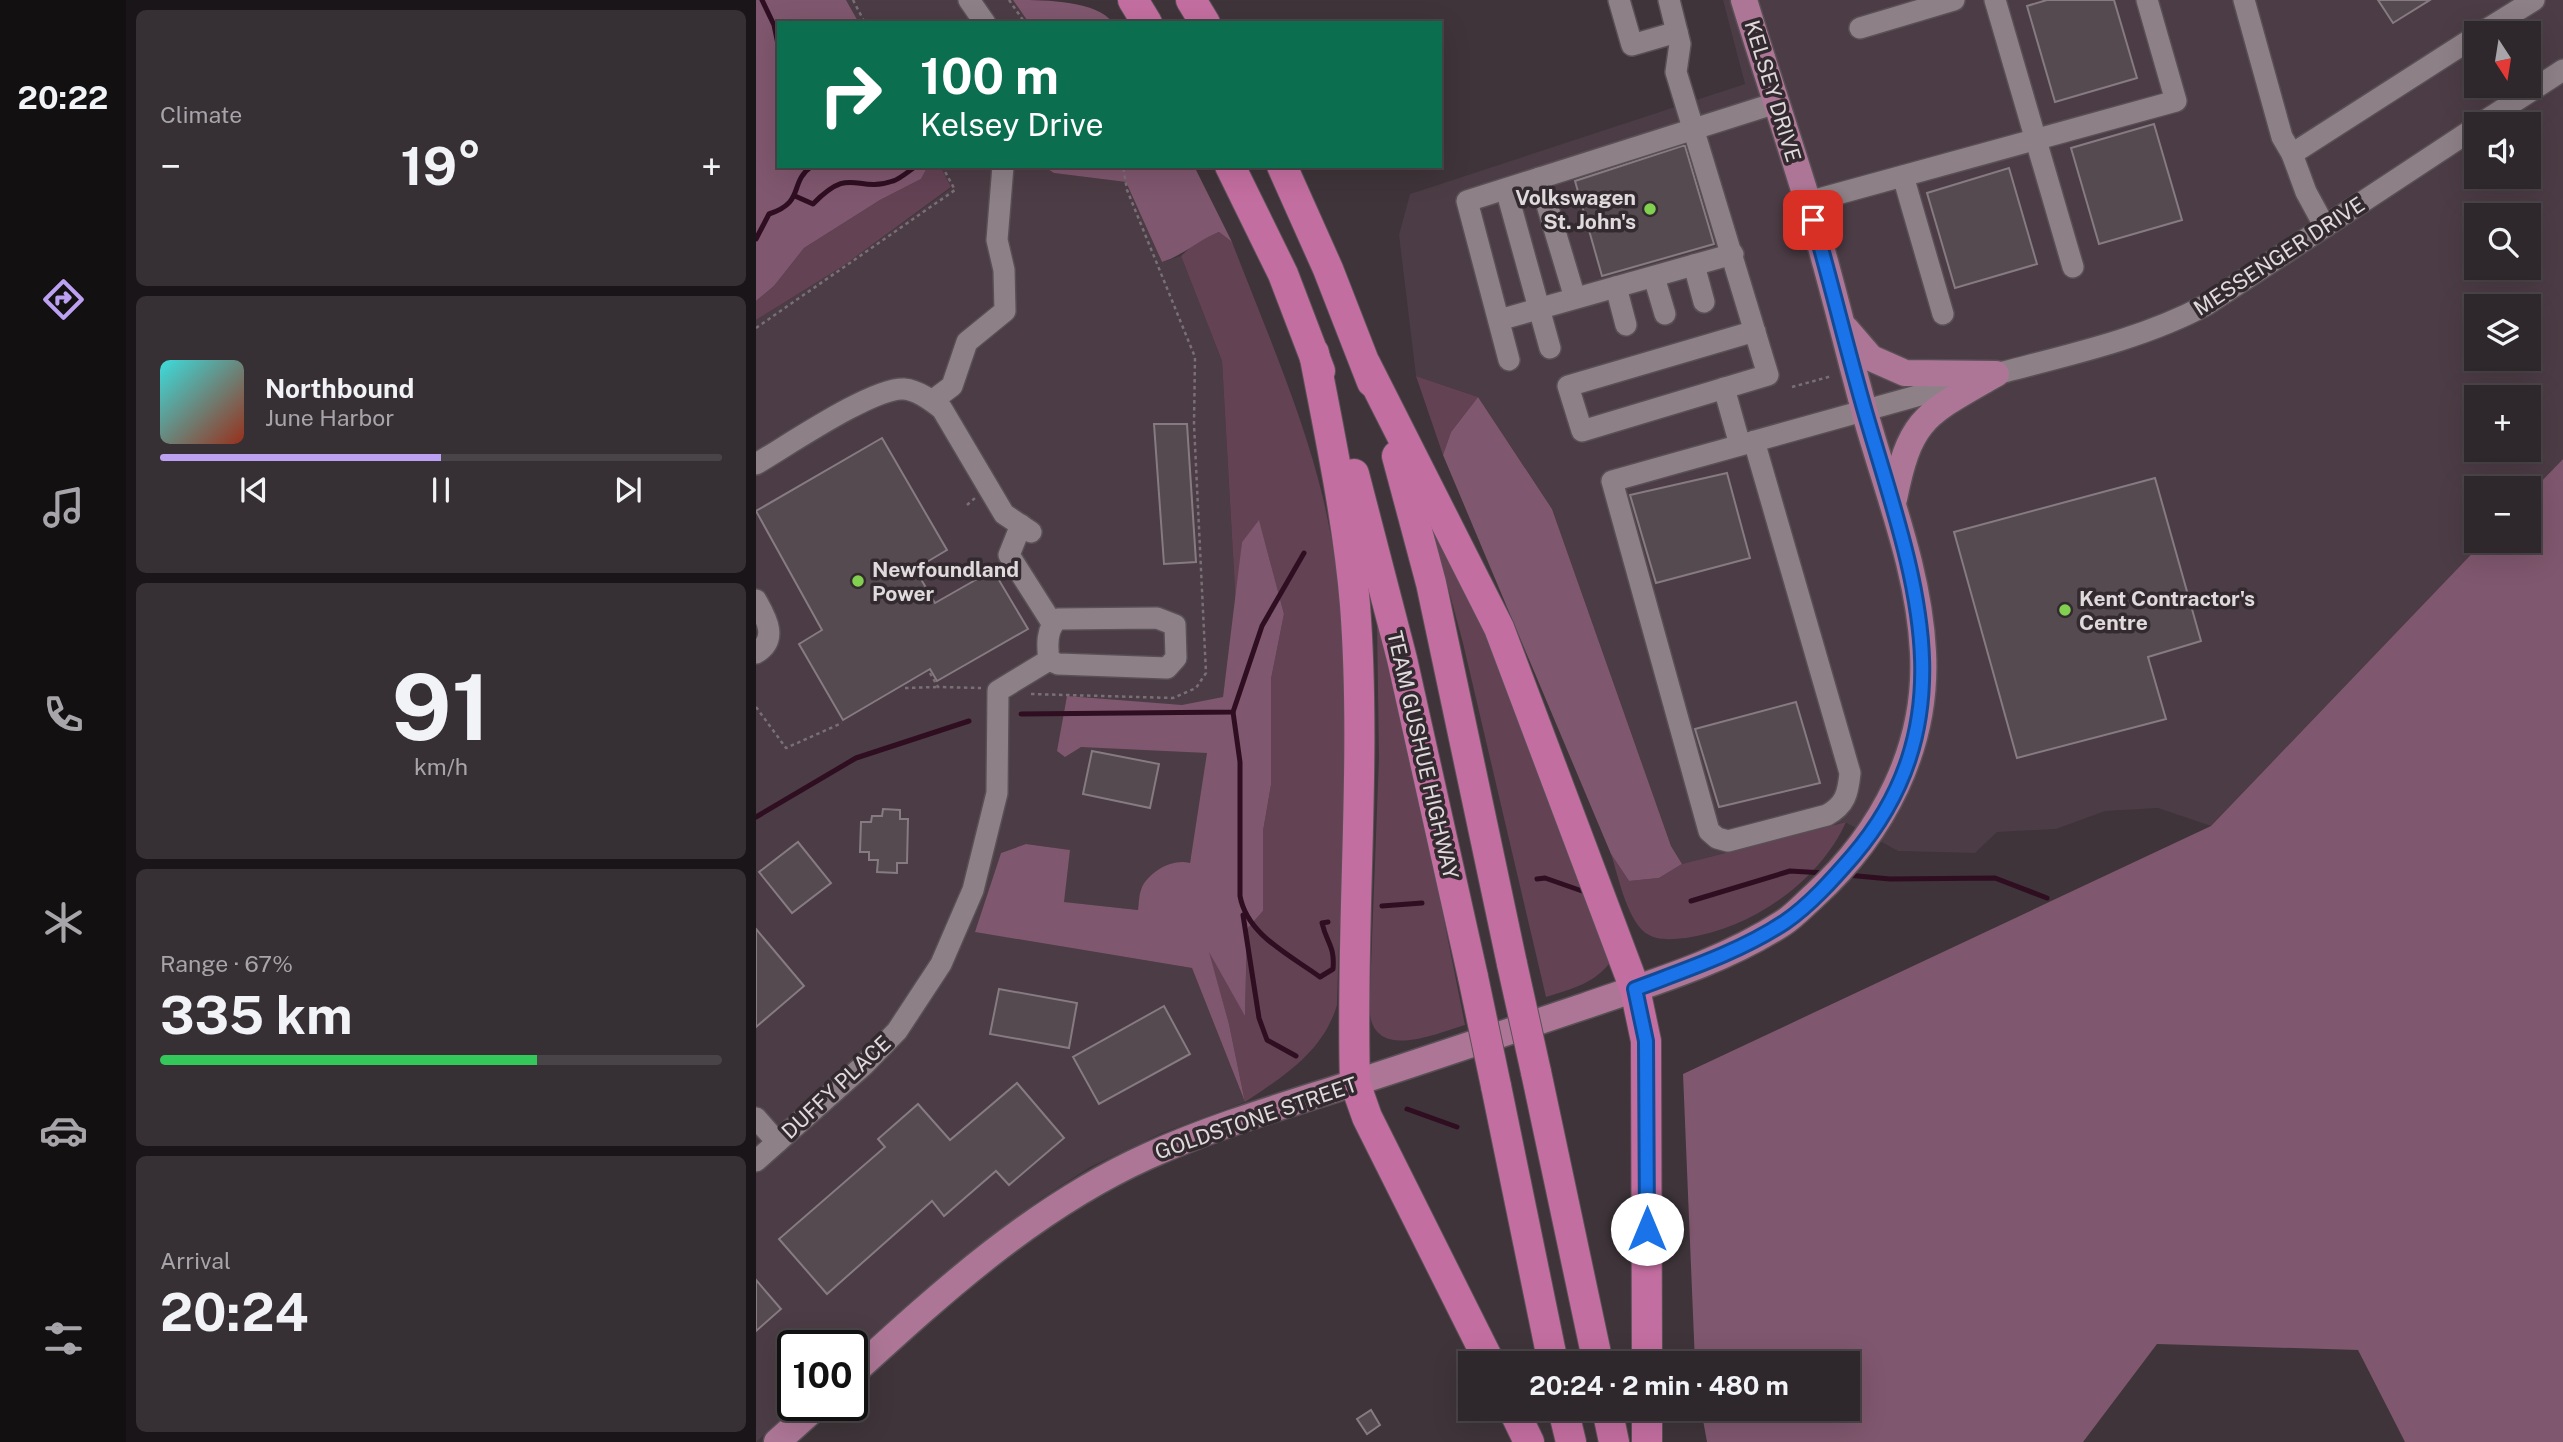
<!DOCTYPE html>
<meta charset="utf-8">
<style>
body{margin:0;font-family:"Public Sans",sans-serif;background:#362f33;color:#f1f3f6;height:100vh;display:flex;flex-direction:column;font-size:26px;white-space:nowrap}
*{box-sizing:border-box;margin:0}
p{font-size:23px;color:#a7a5a9}
.icon{flex:none;width:38px;height:38px;fill:none;stroke:currentColor;stroke-width:2;stroke-linecap:round;stroke-linejoin:round}
.map{position:relative;flex:1;overflow:hidden}
.drawer{display:flex;flex-direction:column;gap:10px;padding:10px;background:#191518;width:630px}
.drawer>*{flex:none}
.banner{position:absolute;left:21px;top:21px;width:665px;height:147px;border-radius:0px;box-shadow:0 7px 28px #0002,0 0 0 2px #494447;background:#0b6e4f;color:#fff;overflow:hidden}
.needle{width:46px;rotate:168deg}
.controls{position:absolute;left:1708px;top:21px;display:grid;gap:14px}
.controls a{display:grid;place-items:center;width:77px;height:77px;border-radius:0px;background:#2e272b;box-shadow:0 7px 28px #0002,0 0 0 2px #494447;font-size:35px}
.speed{position:absolute;left:21px;top:1330px;display:flex;gap:14px;font-size:35px;font-weight:700;text-align:center}
.speed>*{display:grid;place-content:center;width:91px;height:91px;border-radius:50%;background:#2e272b;box-shadow:0 7px 28px #0002,0 0 0 2px #494447;line-height:1}
.speed .limit{border:4px solid #111;border-radius:10px;background:#fff;color:#111}
.pin{position:absolute;display:grid;place-items:center;width:60px;height:60px;color:#fff;margin:-30px;border-radius:14px;box-shadow:0 4px 10px #0006}
.me{position:absolute;width:77px;margin:-38px;rotate:0deg;stroke-linejoin:round;filter:drop-shadow(0 0 5px #0008)}
.turn{display:flex;align-items:center;gap:24px;height:147px;padding:0 28px;font-size:32px}
.turn .icon{width:91px;height:91px;stroke-width:2.5}
.turn b{display:block;font-size:49px;line-height:60px}
.big{font-size:52px;font-weight:700;line-height:1.1}
.drawer .tile{flex:1;display:flex;flex-direction:column;justify-content:center;gap:10px;min-width:0;padding:0 24px;border-radius:10px;background:#362f33}
.drawer .dial{align-items:center;gap:0}
.dial b{font-size:91px;line-height:1}
.song{display:flex;align-items:center;gap:21px}
.cover{width:84px;height:84px;border-radius:10px;background:linear-gradient(135deg,hsl(180 70% 55%),hsl(10 70% 35%))}
.played{height:7px;border-radius:4px;background:linear-gradient(90deg,#bca0f2 50%,#494447 50%)}
.keys{display:flex;justify-content:space-around;direction:ltr}
.heat{display:flex;justify-content:space-between;align-items:center;font-size:38px;direction:ltr}
.charge{height:10px;border-radius:5px;background:linear-gradient(90deg,#34c759 67%,#494447 0)}
.trip{position:absolute;left:702px;top:1351px;width:402px;height:70px;border-radius:0px;background:#2e272b;box-shadow:0 7px 28px #0002,0 0 0 2px #494447;font-weight:700;line-height:70px;text-align:center}
main{display:flex;flex:1;min-height:0}
.dock{display:flex;flex-direction:column;width:126px;justify-content:space-around;align-items:center;background:#121011;color:#a7a5a9}
.dock .icon{width:49px;height:49px}
.dock .selected{color:#bca0f2}
.dock b{font-size:32px;color:#f1f3f6}
.map>svg:first-child{display:block}
.built{fill:#4c3c45;fill-rule:evenodd}
.green{fill:#634254}
.forest{fill:#7f576e}
.lines{fill:none;stroke-linecap:round;stroke-linejoin:round}
.stream{stroke:#2f0e22;stroke-width:5}
.building{fill:#554a50;stroke:#867b81;stroke-width:2}
.minor-casing{stroke:#595055;stroke-width:24}
.major-casing{stroke:#595055;stroke-width:29}
.highway-casing{stroke:#595055;stroke-width:32}
.path{stroke:#787074;stroke-width:2.5;stroke-dasharray:3.5 3.5;stroke-linecap:butt}
.minor{stroke:#8d8187;stroke-width:21}
.major{stroke:#ad7696;stroke-width:26}
.highway{stroke:#c36ea0;stroke-width:30}
.highway-bridge-casing{stroke:#595055;stroke-width:32;stroke-linecap:butt}
.highway-bridge{stroke:#c36ea0;stroke-width:30}
.route-casing{stroke:#114b97;stroke-width:18}
.route{stroke:#1a73e8;stroke-width:12}
.poi-dot{fill:#82d04f;stroke:#332a2f;stroke-width:2.5}
.labels{text-anchor:middle;dominant-baseline:central;stroke-width:7;stroke-linejoin:round;paint-order:stroke}
.street-label{font-size:21px;fill:#e0dadd;stroke:#332a2f}
.poi-label{font-size:21px;font-weight:bold;fill:#e0dadd;stroke:#332a2f;text-anchor:start}
</style>
<main>
<nav class="dock">
<b>20:22</b>
<svg class="icon selected" aria-label="directions" viewBox="0 0 24 24"><path d="M12 3l9 9-9 9-9-9zM9 14v-3h6M13 9l2 2-2 2"/></svg>
<svg class="icon" aria-label="music" viewBox="0 0 24 24"><path d="M9 18V5l10-2v13"/><circle cx="6" cy="18" r="3"/><circle cx="16" cy="16" r="3"/></svg>
<svg class="icon" aria-label="phone" viewBox="0 0 24 24"><path d="M5 4h4l2 5-3 2q2 4 5 5l2-3 5 2v4C11 20 4 13 5 4z"/></svg>
<svg class="icon" aria-label="climate" viewBox="0 0 24 24"><path d="M12 3v18M4 7l16 10M4 17L20 7"/></svg>
<svg class="icon" aria-label="car" viewBox="0 0 24 24"><path d="M5 17H2v-5l4-1 3-4h7l3 4 3 1v5h-3M9 17h6M6 11h13"/><circle cx="7" cy="17" r="2"/><circle cx="17" cy="17" r="2"/></svg>
<svg class="icon" aria-label="filters" viewBox="0 0 24 24"><path d="M4 7h16M4 17h16"/><circle cx="9" cy="7" r="2"/><circle cx="15" cy="17" r="2"/></svg>
</nav>
<section class="drawer">
<div class="tile"><p>Climate</p>
<div class="heat"><a>−</a><b class="big">19°</b><a>+</a></div>
</div>
<div class="tile">
<div class="song"><i class="cover"></i><div><b>Northbound</b><p>June Harbor</p></div></div>
<div class="played"></div>
<div class="keys"><svg class="icon" aria-label="previous" viewBox="0 0 24 24"><path d="M18 5L8 12l10 7zM5 5v14"/></svg><svg class="icon" aria-label="pause" viewBox="0 0 24 24"><path d="M8 5v14M16 5v14"/></svg><svg class="icon" aria-label="next" viewBox="0 0 24 24"><path d="M6 5l10 7-10 7zM19 5v14"/></svg></div>
</div>
<div class="tile dial"><b>91</b><p>km/h</p></div>
<div class="tile"><p>Range · 67%</p><b class="big">335 km</b><div class="charge"></div></div>
<div class="tile"><p>Arrival</p><b class="big">20:24</b></div>
</section>
<div class="map">
<svg width="1807" height="1442" viewBox="0 0 1807 1442">
<rect width="100%" height="100%" fill="#3e3439"/>
<!-- built -->
<g class="built">
<path d="M90,0H257L273,23H103Z"/>
<path d="M967,0H1807V459L1773,494V488H1720V541H1728L1455,826L1402,808L1349,811L1300,829L1241,832L1219,853L1142,851L1089,822L926,864L915,846L796,509L722,397L660,376L643,235L654,194L989,84ZM1720,33H1773V86H1720ZM1720,124H1773V177H1720ZM1720,215H1773V268H1720ZM1720,306H1773V359H1720ZM1720,397H1773V450H1720Z"/>
<path d="M184,166H287L298,173L370,182L406,262L425,256L466,361L480,607L467,697L452,753L434,863L385,888L382,910L307,902L313,850L270,844L245,853L220,932L436,968L489,1102L406,1133L334,1167L283,1200L234,1238L96,1358V1346H37V1405H43L0,1442V320L87,266L195,188Z"/>
</g>
<!-- green -->
<g class="green">
<path d="M172,166H184L195,187L87,266L0,320V301L18,286L48,248L124,200L165,179Z"/>
<path d="M463,232L476,242C509,328 547,413 568,502C606,668 585,838 581,1005C567,1052 528,1076 489,1102L473,1024L451,947L489,1015L491,929L507,911V831L515,785V679L528,614L503,521L486,542L480,607L466,361L425,256L442,240Z"/>
<path d="M660,376L722,397L695,432L687,455Z"/>
<path d="M662,476L760,698L856,960C840,983 816,989 790,997L707,643Z"/>
<path d="M621,620L677,865L709,1025C684,1032 626,1059 615,1020C613,1012 614,1001 614,992L623,758Z"/>
<path d="M1090,822C1063,882 995,929 930,938C919,939 903,941 893,935C872,925 862,875 855,854L873,881L903,878L926,864Z"/>
</g>
<!-- forest -->
<g class="forest">
<path d="M0,0H90L103,23H23V166H172L165,179L124,200L48,248L18,286L0,301Z"/>
<path d="M257,0C289,0 340,0 357,23H273Z"/>
<path d="M287,166H438L476,242L463,232C442,240 428,255 406,262L370,182L298,173Z"/>
<path d="M722,397L796,509L915,846L926,864L903,878L873,881L855,854L687,455L695,432Z"/>
<path d="M1807,459V1442H1649L1602,1350L1401,1344L1327,1442H951L945,1409H1092V1363H939L927,1074L1455,826L1728,541H1773V494Z"/>
<path d="M503,520L528,614L515,679V785L507,831V911L491,929L489,1016L453,952L473,1024L489,1102L436,968L219,932L245,853L270,844L314,850L308,902L382,910C383,903 383,893 386,887C394,871 417,858 434,863L451,753L325,747L309,757L301,751L311,696L426,705L467,697L486,542Z"/>
</g>
<g class="lines">
<!-- stream -->
<g class="stream">
<path d="M6,0L18,25L23,49"/>
<path d="M39,196L57,204C96,164 99,194 137,181C144,179 153,171 160,166"/>
<path d="M0,239L13,214C50,202 32,183 56,166"/>
<path d="M477,712L484,762V896C491,935 534,955 564,977L577,969C579,946 571,944 566,923L572,922"/>
<path d="M265,714L477,712L506,626L548,553"/>
<path d="M0,817L100,758L213,721"/>
<path d="M1091,875L1134,879L1239,878L1291,898"/>
<path d="M781,879L789,878L829,892"/>
<path d="M935,901L1034,871L1068,873"/>
<path d="M626,906L666,903"/>
<path d="M487,915L503,1018L511,1040L540,1056"/>
<path d="M651,1109L701,1127"/>
</g>
</g>
<!-- building -->
<g class="building">
<path d="M1291,0H1358L1381,78L1299,102L1271,6Z"/>
<path d="M1622,0H1674L1637,23Z"/>
<path d="M1398,124L1426,220L1343,244L1315,148Z"/>
<path d="M926,146H929L958,244L846,276L819,181Z"/>
<path d="M1253,168L1281,264L1199,288L1171,193Z"/>
<path d="M398,424H431L440,562L408,564Z"/>
<path d="M126,438L191,550L159,569L179,603L237,570L272,629L181,681L174,669L87,720L43,644L66,630L0,511Z"/>
<path d="M971,473L994,558L900,583L874,495Z"/>
<path d="M1399,478L1445,641L1392,657L1410,719L1261,758L1198,532Z"/>
<path d="M1040,702L1064,783L963,807L939,729Z"/>
<path d="M336,751L403,764L394,808L327,794Z"/>
<path d="M127,809L144,810V819H152L151,863H141V873L121,872L122,860H113V852H104L105,822H115L116,816H126Z"/>
<path d="M42,842L75,883L36,913L3,872Z"/>
<path d="M0,929L48,986L0,1027Z"/>
<path d="M243,989L321,1003L313,1048L234,1034Z"/>
<path d="M408,1006L434,1054L343,1104L317,1057Z"/>
<path d="M261,1083L308,1138L253,1185L240,1171L188,1216L176,1201L71,1294L23,1239L129,1147L122,1139L162,1104L194,1140Z"/>
<path d="M0,1280L25,1309L0,1331Z"/>
<path d="M615,1410L624,1425L611,1434L601,1419Z"/>
</g>
<g class="lines">
<defs>
<g id="minor">
<path d="M213,0L229,23"/>
<path d="M863,0L876,45L921,32"/>
<path d="M913,0L924,44L920,72L1012,375L826,431L812,386L999,331"/>
<path d="M1239,0L1317,267"/>
<path d="M1488,0L1526,137L1536,154"/>
<path d="M1104,28L1198,0"/>
<path d="M1725,33L1778,0"/>
<path d="M1724,124L1807,70"/>
<path d="M1147,176L1187,314"/>
<path d="M783,178L819,298"/>
<path d="M750,189L794,348"/>
<path d="M1052,202L1420,101L1391,0"/>
<path d="M1569,227L1550,192L1536,154L1720,36"/>
<path d="M938,265L948,302"/>
<path d="M898,277L909,314"/>
<path d="M860,287L870,325"/>
<path d="M743,320L977,254"/>
<path d="M753,360L711,201L1020,103"/>
<path d="M968,388L984,445"/>
<path d="M176,401L196,386L211,342L249,311L248,270L241,240L247,166"/>
<path d="M998,441L1094,773C1092,794 1089,805 1071,815L972,841L961,838L953,831L856,481C980,446 1104,412 1229,377C1302,357 1383,341 1450,305L1720,127"/>
<path d="M0,464C31,446 117,387 148,389C162,390 176,401 186,409L248,514L275,532"/>
<path d="M265,525L253,555L296,623"/>
<path d="M0,600C10,618 23,639 0,653"/>
<path d="M0,1118L21,1142"/>
<path d="M0,1161L108,1065L141,1031L185,964L217,890L241,793L242,691L293,660L302,664L411,668L420,658L419,625L401,618L302,619C290,628 291,646 293,660"/>
</g>
<g id="major">
<path d="M1090,329L1115,358L1149,373L1240,374"/>
<path d="M1138,499C1154,419 1168,415 1236,376"/>
<path d="M96,1374C187,1291 279,1207 392,1156C458,1126 527,1106 595,1084C673,1059 751,1032 829,1006C895,983 967,962 1027,923C1038,916 1048,905 1058,896C1127,833 1172,747 1167,652C1163,570 1131,492 1109,413C1090,344 1074,274 1053,206C1032,137 1009,69 988,0"/>
<path d="M21,1442L62,1405"/>
</g>
<g id="highway">
<path d="M377,0L391,23"/>
<path d="M435,0L449,23"/>
<path d="M474,166L527,274L564,371"/>
<path d="M526,166L572,269L616,382"/>
<path d="M558,353C574,437 592,520 599,605C611,764 594,924 599,1083L611,1117L734,1363"/>
<path d="M610,365L743,628L879,989L890,1041L891,1363"/>
<path d="M641,456L675,583L756,964"/>
<path d="M598,474L646,659L717,977"/>
<path d="M780,1072L842,1363"/>
<path d="M740,1086L797,1363"/>
<path d="M757,1409L773,1442"/>
<path d="M807,1409L815,1442"/>
<path d="M851,1409L858,1442"/>
<path d="M891,1409V1442"/>
</g>
</defs>
<!-- minor casing -->
<use href="#minor" class="minor-casing"/>
<!-- major casing -->
<use href="#major" class="major-casing"/>
<!-- highway casing -->
<use href="#highway" class="highway-casing"/>
<!-- path -->
<g class="path">
<path d="M97,0L109,23"/>
<path d="M253,0L269,23"/>
<path d="M0,328L199,190L186,166"/>
<path d="M1036,387L1076,376"/>
<path d="M211,505L219,498"/>
<path d="M174,673L182,687L225,688"/>
<path d="M149,688L182,687"/>
<path d="M275,694L417,698L440,688L450,673L438,424L439,357L371,190L367,166"/>
<path d="M0,707L30,748L86,723"/>
</g>
<!-- minor -->
<use href="#minor" class="minor"/>
<!-- major -->
<use href="#major" class="major"/>
<!-- highway -->
<use href="#highway" class="highway"/>
<defs>
<g id="highway-bridge">
<path d="M756,964L780,1072"/>
<path d="M717,977L740,1086"/>
</g>
</defs>
<!-- highway-bridge casing -->
<use href="#highway-bridge" class="highway-bridge-casing"/>
<!-- highway-bridge -->
<use href="#highway-bridge" class="highway-bridge"/>
</g>
<g class="lines">
<defs>
<path id="route" d="M891,1229L890,1041L879,989C929,970 984,952 1029,922C1054,905 1077,879 1097,856C1216,716 1155,569 1110,415C1091,350 1076,285 1057,220"/>
</defs>
<!-- route casing -->
<use href="#route" class="route-casing"/>
<!-- route -->
<use href="#route" class="route"/>
</g>
<!-- markers -->
<g class="poi-dot">
<circle cx="894" cy="209" r="7"/>
<circle cx="102" cy="581" r="7"/>
<circle cx="1309" cy="610" r="7"/>
</g>
<g class="labels">
<!-- street labels -->
<g class="street-label">
<text transform="translate(1017 91) rotate(73)">KELSEY DRIVE</text>
<text transform="translate(1523 256) rotate(-33)">MESSENGER DRIVE</text>
<text transform="translate(667 755) rotate(77)">TEAM GUSHUE HIGHWAY</text>
<text transform="translate(80 1087) rotate(-43)">DUFFY PLACE</text>
<text transform="translate(500 1118) rotate(-19)">GOLDSTONE STREET</text>
</g>
<!-- poi labels -->
<g class="poi-label">
<text x="880" y="197" text-anchor="end">Volkswagen<tspan x="880" dy="24">St. John's</tspan></text>
<text x="116" y="569">Newfoundland<tspan x="116" dy="24">Power</tspan></text>
<text x="1323" y="598">Kent Contractor's<tspan x="1323" dy="24">Centre</tspan></text>
</g>
</g>
</svg>
<div class="controls">
<a><svg class="needle" viewBox="-14 -14 28 28"><path d="M0-13l5 13h-10z" fill="#e53935"/><path d="M0 13l5-13h-10z" fill="#a7a5a9"/></svg></a>
<a><svg class="icon" aria-label="sound" viewBox="0 0 24 24"><path d="M4 9h4l5-4v14l-5-4H4zM17 9q2 3 0 6"/></svg></a>
<a><svg class="icon" aria-label="search" viewBox="0 0 24 24"><circle cx="10" cy="10" r="6"/><path d="M15 15l6 6"/></svg></a>
<a><svg class="icon" aria-label="layers" viewBox="0 0 24 24"><path d="M12 4l9 5-9 5-9-5zM3 14l9 5 9-5"/></svg></a>
<a>+</a>
<a>−</a>
</div>
<div class="speed"><div class="limit">100</div></div>
<div class="pin" style="left:1057px;top:220px;background:#d93025"><svg class="icon" aria-label="arrive" viewBox="0 0 24 24"><path d="M6 21V4h12l-3 4 3 4H6"/></svg></div>
<svg class="me" style="left:891px;top:1229px" viewBox="-20 -20 40 40"><circle r="19" fill="#fff"/><path d="M0-13L10 11 0 6-10 11z" fill="#1a73e8"/></svg>
<div class="trip">20:24 · 2 min · 480 m</div>
<div class="banner">
<div class="turn"><svg class="icon" aria-label="right" viewBox="0 0 24 24"><path d="M7 20v-9h11M14 6l5 5-5 5"/></svg><div><b>100 m</b>Kelsey Drive</div></div>
</div>
</div>
</main>
